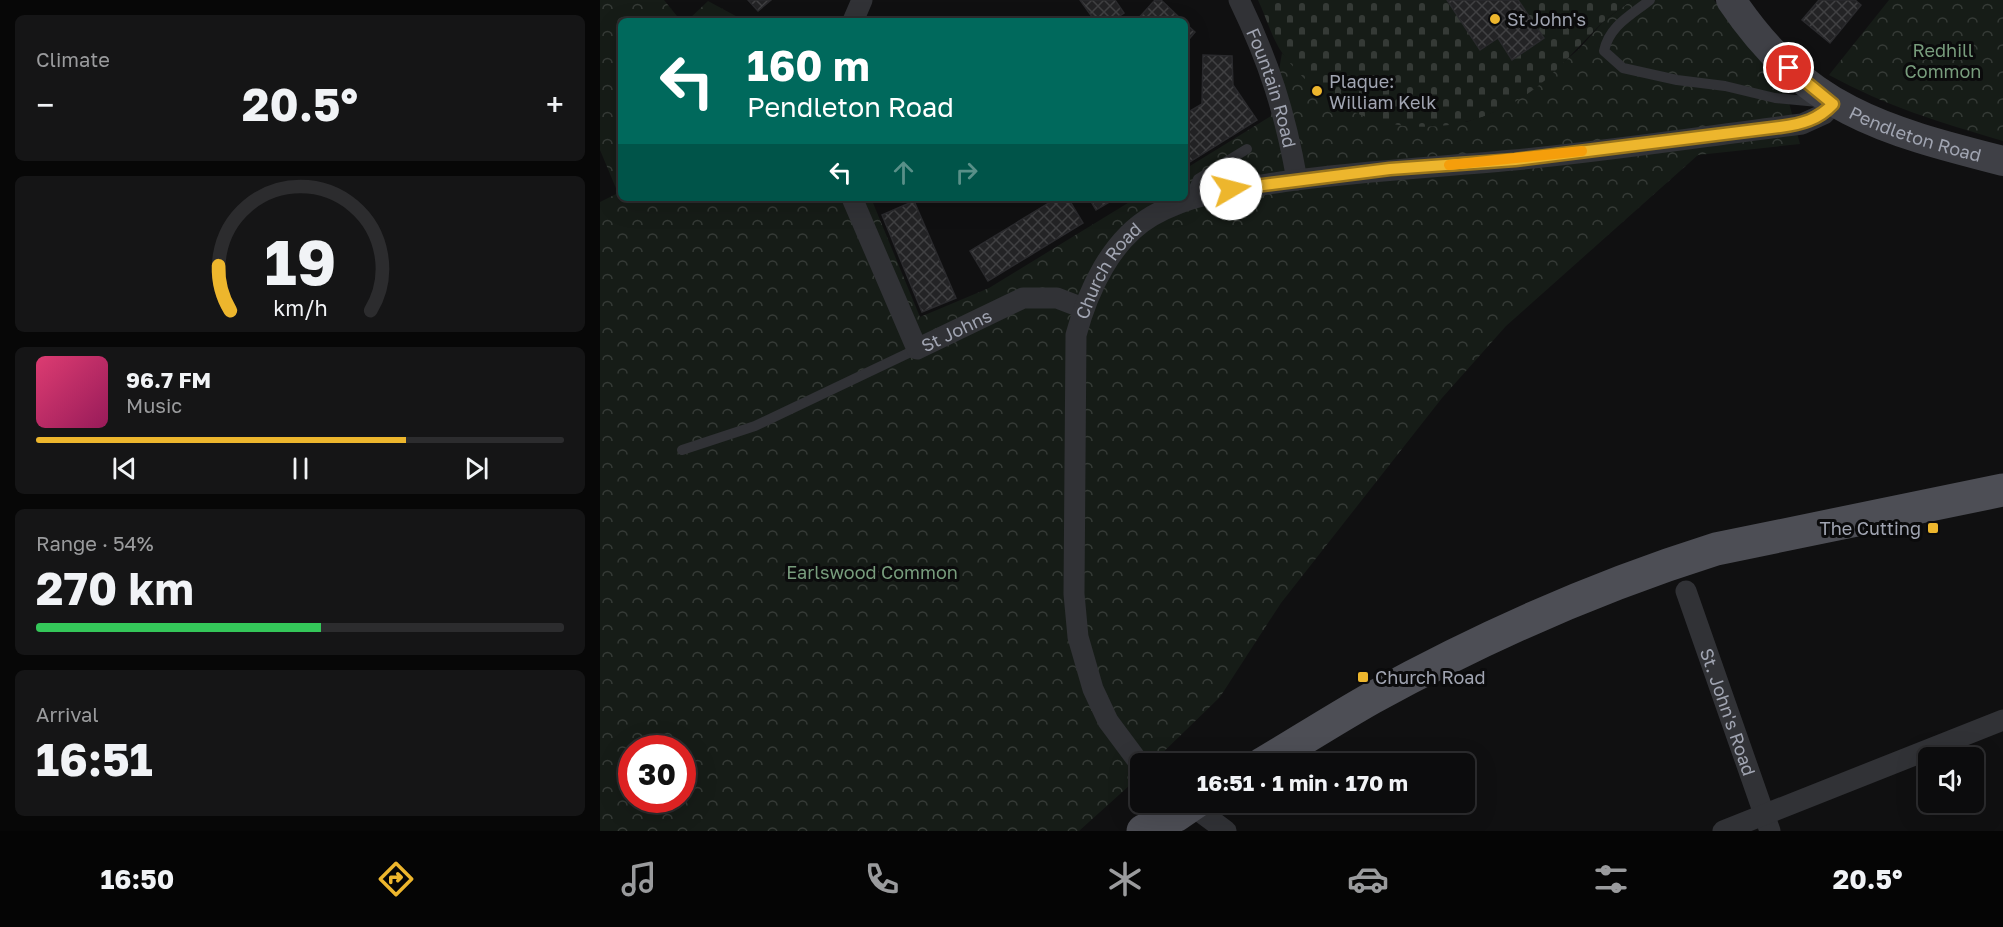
<!DOCTYPE html>
<meta charset="utf-8">
<style>
body{margin:0;font-family:"Golos Text",sans-serif;background:#151516;color:#f1f3f6;height:100vh;display:flex;flex-direction:column;font-size:22px;white-space:nowrap}
*{box-sizing:border-box;margin:0}
p{font-size:20px;color:#9a9b9d}
.icon{flex:none;width:33px;height:33px;fill:none;stroke:currentColor;stroke-width:2;stroke-linecap:round;stroke-linejoin:round}
.map{position:relative;flex:1;overflow:hidden}
.panel{display:flex;flex-direction:column;gap:15px;padding:15px;background:#070707;width:600px}
.panel>*{flex:none}
.banner{position:absolute;left:18px;top:18px;width:570px;height:183px;border-radius:9px;box-shadow:0 6px 24px #0002,0 0 0 2px #2c2c2e;background:#00695c;color:#fff;overflow:hidden}
.tools{position:absolute;left:1318px;top:747px;display:grid;gap:12px}
.tools a{display:grid;place-items:center;width:66px;height:66px;border-radius:9px;background:#0c0c0d;box-shadow:0 6px 24px #0002,0 0 0 2px #2c2c2e;font-size:30px}
.speed{position:absolute;left:18px;top:735px;display:flex;gap:12px;font-size:30px;font-weight:700;text-align:center}
.speed>*{display:grid;place-content:center;width:78px;height:78px;border-radius:50%;background:#0c0c0d;box-shadow:0 6px 24px #0002,0 0 0 2px #2c2c2e;line-height:1}
.speed .limit{border:9px solid #d22;background:#fff;color:#111}
.pin{position:absolute;display:grid;place-items:center;width:51px;height:51px;color:#fff;margin:-26px;border:3px solid #fff;border-radius:50%;box-shadow:0 2px 6px #0007}
.me{position:absolute;width:66px;margin:-33px;rotate:82deg;stroke-linejoin:round;filter:drop-shadow(0 0 4px #0008)}
.turn{display:flex;align-items:center;gap:21px;height:126px;padding:0 30px;font-size:27px}
.turn .icon{width:78px;height:78px;stroke-width:2.5}
.turn b{display:block;font-size:42px;line-height:51px}
.lanes{display:flex;align-items:center;height:57px;padding:0 30px;background:#0003;justify-content:center;gap:30px;direction:ltr}
.lanes .off{opacity:.35}
.big{font-size:45px;font-weight:700;line-height:1.1}
.panel .card{flex:1;display:flex;flex-direction:column;justify-content:center;gap:9px;min-width:0;padding:0 21px;border-radius:9px;background:#151516}
.panel .dial{align-items:center;gap:0}
.dial svg{height:156px;overflow:visible;fill:none;stroke:#2c2c2e;stroke-width:7;stroke-linecap:round;text-anchor:middle}
.dial text{fill:#f1f3f6;stroke:none}
.song{display:flex;align-items:center;gap:18px}
.cover{width:72px;height:72px;border-radius:9px;background:linear-gradient(135deg,hsl(340 70% 55%),hsl(330 70% 35%))}
.played{height:6px;border-radius:3px;background:linear-gradient(90deg,#edb62d 70%,#2c2c2e 70%)}
.keys{display:flex;justify-content:space-around;direction:ltr}
.heat{display:flex;justify-content:space-between;align-items:center;font-size:33px;direction:ltr}
.charge{height:9px;border-radius:4px;background:linear-gradient(90deg,#34c759 54%,#2c2c2e 0)}
.trip{position:absolute;left:530px;top:753px;width:345px;height:60px;border-radius:9px;background:#0c0c0d;box-shadow:0 6px 24px #0002,0 0 0 2px #2c2c2e;font-weight:700;line-height:60px;text-align:center}
.tabs{display:flex;height:96px;justify-content:space-around;align-items:center;background:#050505;color:#9a9b9d}
.tabs .icon{width:42px;height:42px}
.tabs .selected{color:#edb62d}
.tabs b{font-size:27px;color:#f1f3f6}
main{display:flex;flex:1;min-height:0}
.map>svg:first-child{display:block}
.forest{fill:url(#forest-crowns);fill-rule:evenodd}
.cemetery{fill:url(#cemetery-stones)}
.building{fill:url(#building-cross-hatch);stroke:#2a2a2d;stroke-width:1.5}
.lines{fill:none;stroke-linecap:round;stroke-linejoin:round}
.lane{stroke:#313236;stroke-width:10}
.street{stroke:#313236;stroke-width:21}
.secondary{stroke:#3f4046;stroke-width:30}
.primary{stroke:#4d4e55;stroke-width:33}
.route-casing{stroke:#9a761d;stroke-width:15}
.route{stroke:#edb62d;stroke-width:10}
.slow{stroke:#f59e0b;stroke-width:10}
.poi-dot{fill:#edb62d;stroke:#0b0b0c;stroke-width:2}
.labels{text-anchor:middle;dominant-baseline:central;stroke-width:6;stroke-linejoin:round;paint-order:stroke}
.poi-label{font-size:18px;fill:#a1a5b2;stroke:#0b0b0c;text-anchor:start}
.park-label{font-size:18px;fill:#789d7d;stroke:#0b0b0c}
.street-label{font-size:18px;fill:#a1a5b2;stroke:#0b0b0c}
</style>
<main>
<section class="panel">
<div class="card"><p>Climate</p>
<div class="heat"><a>−</a><b class="big">20.5°</b><a>+</a></div>
</div>
<div class="card dial"><svg viewBox="0 0 100 80">
<path d="M14 69A42 42 0 1 1 86 69"/>
<path d="M14 69A42 42 0 0 1 8 46" stroke="#edb62d"/>
<text x="50" y="56" font-size="32" font-weight="700">19</text>
<text x="50" y="72" font-size="11">km/h</text>
</svg></div>
<div class="card">
<div class="song"><i class="cover"></i><div><b>96.7 FM</b><p>Music</p></div></div>
<div class="played"></div>
<div class="keys"><svg class="icon" aria-label="previous" viewBox="0 0 24 24"><path d="M18 5L8 12l10 7zM5 5v14"/></svg><svg class="icon" aria-label="pause" viewBox="0 0 24 24"><path d="M8 5v14M16 5v14"/></svg><svg class="icon" aria-label="next" viewBox="0 0 24 24"><path d="M6 5l10 7-10 7zM19 5v14"/></svg></div>
</div>
<div class="card"><p>Range · 54%</p><b class="big">270 km</b><div class="charge"></div></div>
<div class="card"><p>Arrival</p><b class="big">16:51</b></div>
</section>
<div class="map">
<svg width="1403" height="831" viewBox="0 0 1403 831">
<defs>
<pattern id="forest-crowns" width="20" height="18" patternUnits="userSpaceOnUse" patternTransform="scale(1.5)"><rect width="20" height="18" fill="#161c17"/><path d="M2 6a3 3 0 1 1 6 0M12 15a3 3 0 1 1 6 0" fill="none" stroke="#353a36"/></pattern>
<pattern id="cemetery-stones" width="16" height="16" patternUnits="userSpaceOnUse" patternTransform="scale(1.5)"><rect width="16" height="16" fill="#161c17"/><path d="M2 7V4a2 2 0 0 1 4 0v3zM10 15v-3a2 2 0 0 1 4 0v3z" fill="#353a36"/></pattern>
<pattern id="building-cross-hatch" width="8" height="8" patternUnits="userSpaceOnUse" patternTransform="scale(1.5)"><rect width="8" height="8" fill="#232325"/><path d="M0 0l8 8M0 8l8-8" fill="none" stroke="#404042"/></pattern>
</defs>
<rect width="100%" height="100%" fill="#101011"/>
<!-- forest -->
<g class="forest">
<path d="M0,0H64L81,21H21V198H271L320,317L389,288L536,198H585V169L671,116L682,53L717,91L866,122L894,112L924,96L979,49L1004,21L1032,0H1114L1137,31L1184,84L1200,144L1098,155L906,326L842,398L681,603L620,697L552,763L540,764V776L479,831H0V202L18,193L0,150ZM32,748H82V800H32Z"/>
<path d="M1289,0H1403V141C1339,122 1288,107 1229,75Z"/>
<path d="M108,1L145,21H87Z"/>
</g>
<!-- cemetery -->
<path class="cemetery" d="M658,0H1032C1023,7 1012,14 1003,22C977,47 954,77 923,97C842,149 740,132 683,54C672,39 666,17 658,0Z"/>
<!-- building -->
<g class="building">
<path d="M148,0H171L158,11Z"/>
<path d="M480,0H515L524,13L512,21H495Z"/>
<path d="M555,0H561L583,21H536Z"/>
<path d="M847,0H918L944,38L912,60L898,38L880,50Z"/>
<path d="M1219,0H1255L1261,5L1230,43L1202,20Z"/>
<path d="M585,23L595,32L585,44Z"/>
<path d="M603,55L632,56L633,85L657,120L585,165V114L602,104Z"/>
<path d="M457,198H468L483,223L388,281L370,251Z"/>
<path d="M489,198H516L496,210Z"/>
<path d="M314,201L356,298L322,312L282,215Z"/>
</g>
<g class="lines">
<!-- lane -->
<g class="lane">
<path d="M1050,0C1031,15 1009,26 1004,51L1023,68L1077,80L1125,86L1175,98L1218,102"/>
<path d="M589,199L598,179L647,149"/>
<path d="M82,450L155,426L317,349"/>
</g>
<!-- street -->
<g class="street">
<path id="s1" d="M639,0C669,62 685,112 697,180"/>
<path d="M253,21L262,0"/>
<path id="s2" d="M252,198L317,349L423,298H457L483,308"/>
<path id="s3" d="M1086,591L1170,831"/>
<path id="s4" d="M540,764L508,721L493,689L478,637L474,594L476,335C488,290 511,240 552,216C593,192 642,188 688,181C763,171 838,167 914,160C1010,151 1106,136 1202,124L1224,114L1234,103"/>
<path d="M587,802L626,831"/>
<path d="M1123,831L1403,720"/>
</g>
<!-- secondary -->
<path class="secondary" id="s5" d="M1131,0C1205,110 1282,130 1403,161"/>
<!-- primary -->
<g class="primary">
<path d="M662,764C699,742 735,719 772,698C881,638 998,586 1116,549L1403,490"/>
<path d="M543,831L577,815L596,802"/>
</g>
</g>
<g class="lines">
<defs>
<path id="route" d="M631,189L790,169L915,160L1180,127C1202,124 1218,120 1233,104L1189,68"/>
</defs>
<!-- route casing -->
<use href="#route" class="route-casing"/>
<!-- route -->
<use href="#route" class="route"/>
<!-- slow -->
<path class="slow" d="M849,165L982,151"/>
</g>
<!-- markers -->
<g class="poi-dot">
<circle cx="895" cy="19" r="6"/>
<circle cx="717" cy="91" r="6"/>
<rect x="1327" y="522" width="12" height="12" rx="3"/>
<rect x="757" y="671" width="12" height="12" rx="3"/>
</g>
<g class="labels">
<!-- poi labels -->
<g class="poi-label">
<text x="907" y="19">St John's</text>
<text x="729" y="81">Plaque:<tspan x="729" dy="21">William Kelk</tspan></text>
<text x="1321" y="528" text-anchor="end">The Cutting</text>
<text x="775" y="677">Church Road</text>
</g>
<!-- park labels -->
<g class="park-label">
<text x="1343" y="50">Redhill<tspan x="1343" dy="21">Common</tspan></text>
<text x="272" y="572">Earlswood Common</text>
</g>
<!-- street labels -->
<g class="street-label">
<text stroke="none"><textPath href="#s1" startOffset="94">Fountain Road</textPath></text>
<text stroke="none"><textPath href="#s5" startOffset="234">Pendleton Road</textPath></text>
<text stroke="none"><textPath href="#s4" startOffset="518">Church Road</textPath></text>
<text stroke="none"><textPath href="#s2" startOffset="208">St Johns</textPath></text>
<text stroke="none"><textPath href="#s3" startOffset="128">St. John's Road</textPath></text>
</g>
</g>
</svg>
<div class="tools">
<a><svg class="icon" aria-label="sound" viewBox="0 0 24 24"><path d="M4 9h4l5-4v14l-5-4H4zM17 9q2 3 0 6"/></svg></a>
</div>
<div class="speed"><div class="limit">30</div></div>
<div class="pin" style="left:1189px;top:68px;background:#d93025"><svg class="icon" aria-label="arrive" viewBox="0 0 24 24"><path d="M6 21V4h12l-3 4 3 4H6"/></svg></div>
<svg class="me" style="left:631px;top:189px" viewBox="-20 -20 40 40"><circle r="19" fill="#fff"/><path d="M0-13L10 11 0 6-10 11z" fill="#edb62d"/></svg>
<div class="trip">16:51 · 1 min · 170 m</div>
<div class="banner">
<div class="turn"><svg class="icon" aria-label="left" viewBox="0 0 24 24"><path d="M17 20v-9H6M10 6l-5 5 5 5"/></svg><div><b>160 m</b>Pendleton Road</div></div>
<div class="lanes"><svg class="icon" aria-label="left" viewBox="0 0 24 24"><path d="M17 20v-9H6M10 6l-5 5 5 5"/></svg><svg class="icon off" aria-label="ahead" viewBox="0 0 24 24"><path d="M12 20V5M6 11l6-6 6 6"/></svg><svg class="icon off" aria-label="right" viewBox="0 0 24 24"><path d="M7 20v-9h11M14 6l5 5-5 5"/></svg></div>
</div>
</div>
</main>
<nav class="tabs">
<b>16:50</b>
<svg class="icon selected" aria-label="directions" viewBox="0 0 24 24"><path d="M12 3l9 9-9 9-9-9zM9 14v-3h6M13 9l2 2-2 2"/></svg>
<svg class="icon" aria-label="music" viewBox="0 0 24 24"><path d="M9 18V5l10-2v13"/><circle cx="6" cy="18" r="3"/><circle cx="16" cy="16" r="3"/></svg>
<svg class="icon" aria-label="phone" viewBox="0 0 24 24"><path d="M5 4h4l2 5-3 2q2 4 5 5l2-3 5 2v4C11 20 4 13 5 4z"/></svg>
<svg class="icon" aria-label="climate" viewBox="0 0 24 24"><path d="M12 3v18M4 7l16 10M4 17L20 7"/></svg>
<svg class="icon" aria-label="car" viewBox="0 0 24 24"><path d="M5 17H2v-5l4-1 3-4h7l3 4 3 1v5h-3M9 17h6M6 11h13"/><circle cx="7" cy="17" r="2"/><circle cx="17" cy="17" r="2"/></svg>
<svg class="icon" aria-label="filters" viewBox="0 0 24 24"><path d="M4 7h16M4 17h16"/><circle cx="9" cy="7" r="2"/><circle cx="15" cy="17" r="2"/></svg>
<b>20.5°</b>
</nav>
